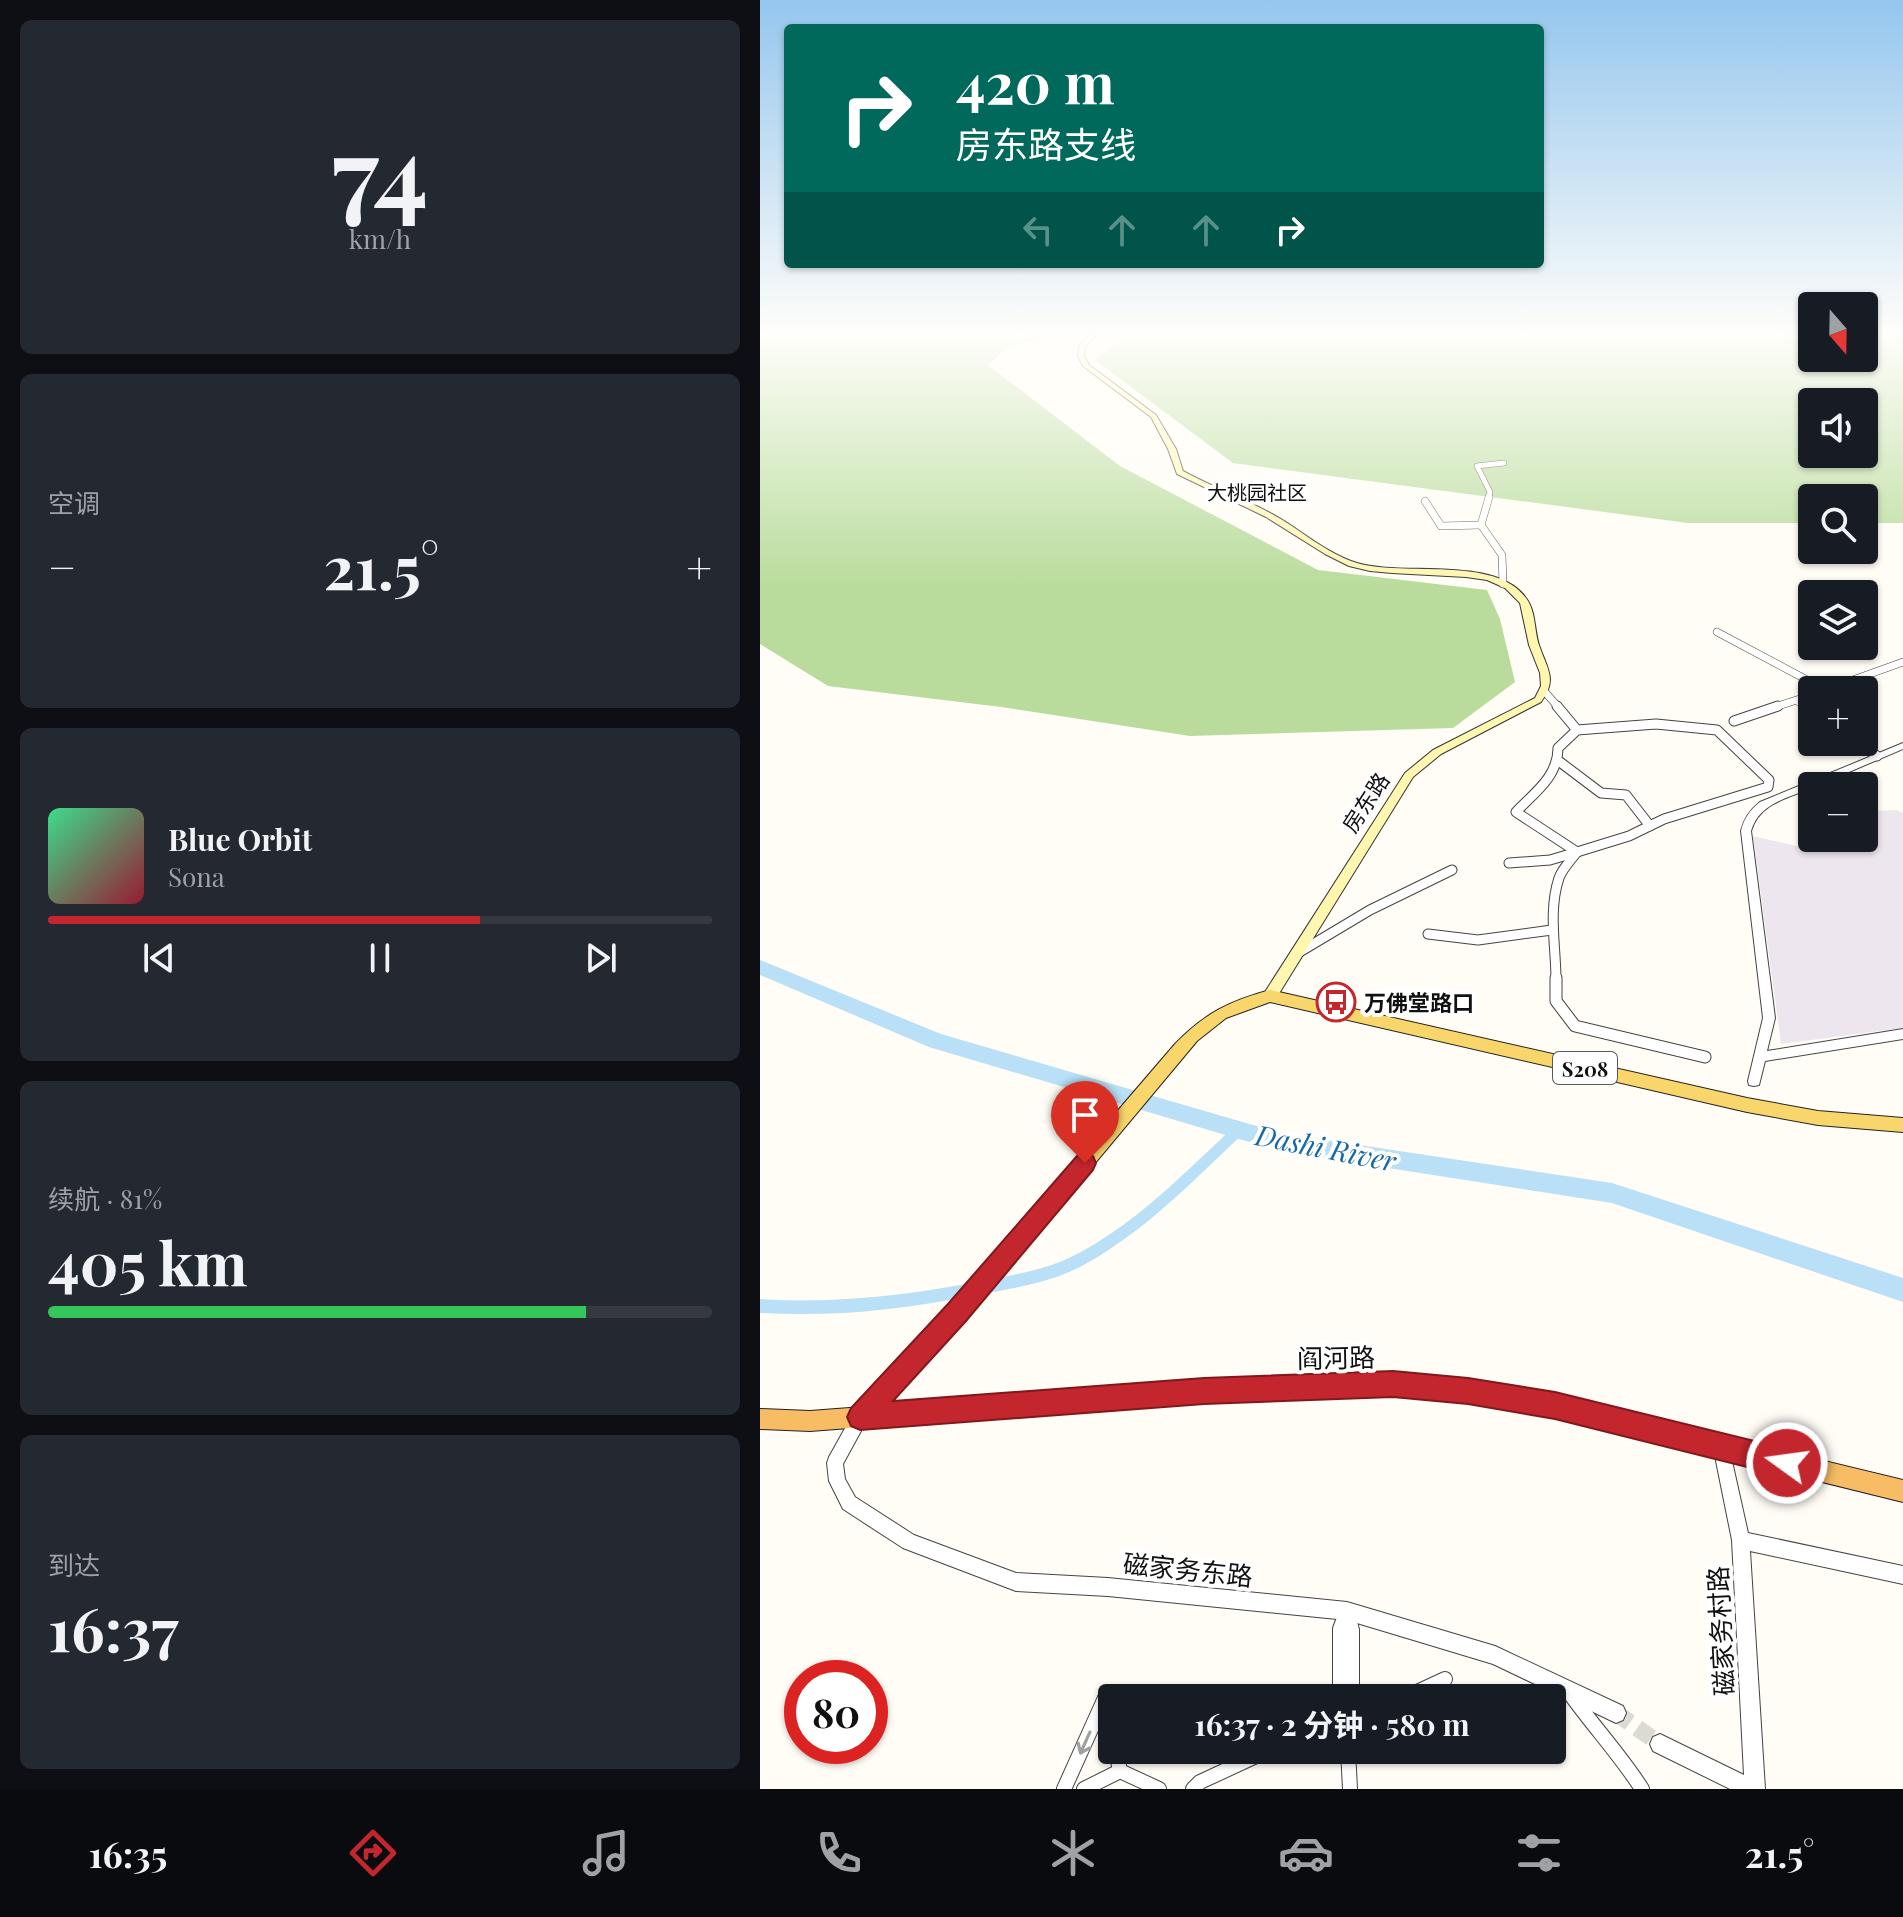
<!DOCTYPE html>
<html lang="zh">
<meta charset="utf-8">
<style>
body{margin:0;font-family:"Playfair Display","Noto Sans SC",serif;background:#242831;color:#f1f3f6;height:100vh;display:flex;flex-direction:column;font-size:30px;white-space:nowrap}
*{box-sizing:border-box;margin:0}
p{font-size:26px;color:#9ea1a6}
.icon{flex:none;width:44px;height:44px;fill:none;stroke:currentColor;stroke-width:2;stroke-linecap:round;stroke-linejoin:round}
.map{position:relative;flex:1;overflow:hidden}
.side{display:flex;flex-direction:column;gap:20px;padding:20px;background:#0d0f14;width:760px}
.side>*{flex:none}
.banner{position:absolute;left:24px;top:24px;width:760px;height:244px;border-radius:8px;box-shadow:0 2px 6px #0004;background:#00695c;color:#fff;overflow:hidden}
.needle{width:52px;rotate:160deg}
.buttons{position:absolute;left:1038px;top:292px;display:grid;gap:16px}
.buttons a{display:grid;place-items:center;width:80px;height:80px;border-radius:8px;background:#171b24;box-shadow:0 2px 6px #0004;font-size:40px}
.speed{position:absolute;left:24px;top:1660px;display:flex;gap:16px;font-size:40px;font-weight:700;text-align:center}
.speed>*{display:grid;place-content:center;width:104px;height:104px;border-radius:50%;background:#171b24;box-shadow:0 2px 6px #0004;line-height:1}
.speed .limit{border:12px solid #d22;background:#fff;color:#111}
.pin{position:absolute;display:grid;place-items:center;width:68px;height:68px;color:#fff;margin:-82px -34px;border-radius:50% 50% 50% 0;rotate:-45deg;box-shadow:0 0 8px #0007}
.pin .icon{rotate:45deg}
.me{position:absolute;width:88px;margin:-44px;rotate:284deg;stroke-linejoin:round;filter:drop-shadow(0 0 6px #0008)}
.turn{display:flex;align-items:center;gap:28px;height:168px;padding:0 40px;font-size:36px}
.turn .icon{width:104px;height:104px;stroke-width:2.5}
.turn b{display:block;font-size:56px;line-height:68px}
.lanes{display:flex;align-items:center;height:76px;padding:0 40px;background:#0003;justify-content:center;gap:40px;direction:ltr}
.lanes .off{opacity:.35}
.big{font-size:60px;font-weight:700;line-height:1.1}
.side .widget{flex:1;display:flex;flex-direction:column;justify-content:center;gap:12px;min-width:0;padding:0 28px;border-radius:12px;background:#242831}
.side .dial{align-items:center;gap:0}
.dial b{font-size:104px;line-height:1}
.song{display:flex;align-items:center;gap:24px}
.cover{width:96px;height:96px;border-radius:12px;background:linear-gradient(135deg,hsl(150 70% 55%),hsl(350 70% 35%))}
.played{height:8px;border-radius:4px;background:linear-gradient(90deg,#c4262e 65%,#363941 65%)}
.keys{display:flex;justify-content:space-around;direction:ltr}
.heat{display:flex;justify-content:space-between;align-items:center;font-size:44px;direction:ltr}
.charge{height:12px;border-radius:6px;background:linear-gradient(90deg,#34c759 81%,#363941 0)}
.trip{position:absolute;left:338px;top:1684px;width:468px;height:80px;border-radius:8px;background:#171b24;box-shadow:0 2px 6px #0004;font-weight:700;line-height:80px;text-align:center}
.tabs{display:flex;height:128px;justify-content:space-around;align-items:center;background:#090b0e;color:#9ea1a6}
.tabs .icon{width:56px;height:56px}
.tabs .on{color:#c4262e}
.tabs b{font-size:36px;color:#f1f3f6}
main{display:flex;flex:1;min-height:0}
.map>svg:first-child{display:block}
.industrial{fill:#eee6ef}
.forest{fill:#b9dc9c;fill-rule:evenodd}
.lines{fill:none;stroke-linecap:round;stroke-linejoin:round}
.canal{fill:#b9e0f7;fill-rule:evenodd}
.river{fill:#b9e0f7;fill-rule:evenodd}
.tertiary-tunnel{stroke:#dbdad3;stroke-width:17;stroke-dasharray:17 9;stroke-linecap:butt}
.minor-far4-casing{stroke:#444;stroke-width:6}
.minor-far3-casing{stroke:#444;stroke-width:8}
.minor-far2-casing{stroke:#444;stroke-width:11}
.minor-far1-casing{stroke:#444;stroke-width:13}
.minor-casing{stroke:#444;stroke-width:16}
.tertiary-casing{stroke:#444;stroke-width:2}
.secondary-casing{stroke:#333;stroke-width:2}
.primary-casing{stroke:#222;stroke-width:2}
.trunk-casing{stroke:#222;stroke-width:2}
.minor-far4{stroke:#fff;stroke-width:5}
.minor-far3{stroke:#fff;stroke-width:7}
.minor-far2{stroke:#fff;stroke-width:9}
.minor-far1{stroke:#fff;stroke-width:11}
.minor{stroke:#fff;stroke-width:14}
.tertiary{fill:#fff;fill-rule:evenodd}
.secondary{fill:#fff6b0;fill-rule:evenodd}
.primary{fill:#f9d66b;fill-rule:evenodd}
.trunk{fill:#f7bc64;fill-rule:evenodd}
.oneway{stroke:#a0a0a0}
.route{fill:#c4262e;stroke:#7f191e;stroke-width:2}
.labels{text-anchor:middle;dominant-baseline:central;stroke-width:8;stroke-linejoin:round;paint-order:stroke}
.far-neighbourhood-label{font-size:20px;fill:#111;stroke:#fff}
.shield{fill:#fff;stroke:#585858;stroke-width:2}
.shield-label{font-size:20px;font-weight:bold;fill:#111}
.street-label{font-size:22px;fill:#111;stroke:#fff}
.poi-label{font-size:22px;font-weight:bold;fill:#111;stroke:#fff;text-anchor:start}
.near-street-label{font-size:26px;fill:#111;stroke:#fff}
.near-water-label{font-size:28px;font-style:italic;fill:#1768a6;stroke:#fff}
</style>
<main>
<section class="side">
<div class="widget dial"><b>74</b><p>km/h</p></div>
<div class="widget"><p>空调</p>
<div class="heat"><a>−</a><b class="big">21.5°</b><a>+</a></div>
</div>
<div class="widget">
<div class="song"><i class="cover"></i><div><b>Blue Orbit</b><p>Sona</p></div></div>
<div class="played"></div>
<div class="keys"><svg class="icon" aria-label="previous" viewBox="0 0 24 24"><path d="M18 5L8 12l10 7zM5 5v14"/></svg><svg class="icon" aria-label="pause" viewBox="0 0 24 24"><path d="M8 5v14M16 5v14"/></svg><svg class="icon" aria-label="next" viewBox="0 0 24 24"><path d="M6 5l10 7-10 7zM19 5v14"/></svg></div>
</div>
<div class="widget"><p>续航 · 81%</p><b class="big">405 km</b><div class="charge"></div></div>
<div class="widget"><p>到达</p><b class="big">16:37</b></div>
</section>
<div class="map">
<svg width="1143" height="1789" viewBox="0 0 1143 1789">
<rect width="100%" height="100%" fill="#fffdf5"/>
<!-- industrial -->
<path class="industrial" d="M1137,810L1143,813V1028L1021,1044L993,836L1049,849L1068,838H1104V825L1113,811Z"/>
<!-- forest -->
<g class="forest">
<path d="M0,336H289L247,348L228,365L360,466L558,570L727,590L740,619L755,682L693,728L430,736L241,707L68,686L0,644Z"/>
<path d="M366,336H1052V358H1104V336H1143V523H1104V498H1052V523H928L473,463L335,360ZM1052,402H1104V454H1052Z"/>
</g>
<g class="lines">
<!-- canal -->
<path class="canal" d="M479,1125L483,1126L485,1130L483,1134C440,1174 399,1217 350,1249C332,1261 311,1273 290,1279C265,1287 238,1291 212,1296C140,1310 73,1317 0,1313V1299C78,1304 154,1295 231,1279C259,1274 287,1269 313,1256C375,1225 424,1173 475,1126Z"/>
<!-- river -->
<path class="river" d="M0,960L181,1034L479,1121L526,1134L852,1183L1143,1278V1302L852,1203L526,1152L479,1139L169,1047L0,975Z"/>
<!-- tertiary-tunnel -->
<path class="tertiary-tunnel" d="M856,1713L900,1744"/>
<defs>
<path id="minor-far4" d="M728,499L730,492L717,466L744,463"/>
<g id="minor-far3">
<path d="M729,497L721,525L742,555L743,584"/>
<path d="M665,501L681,526L721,525"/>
<path d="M957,632L1066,690"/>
<path d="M1065,690L1143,662"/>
<path d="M785,692L799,708"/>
<path d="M1037,701L1048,708"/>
<path d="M1012,708L1052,695"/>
</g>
<g id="minor-far2">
<path d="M797,706L817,730"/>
<path d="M1045,706L1052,711"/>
<path d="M974,721L1018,706"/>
<path d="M896,724L957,730L1009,780L1008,787L904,819L869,836L817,852L756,812C774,793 798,777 798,748L817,730Z"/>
<path d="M1096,742L1117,756"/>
<path d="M800,762L841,793L866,795L890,826"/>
<path d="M749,863L790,860L817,852"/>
<path d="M668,934L718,940L792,930"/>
<path d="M538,953L610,910L692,870"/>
<path d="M796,980C796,947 788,911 799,878C802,869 811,860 817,852"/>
</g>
<path id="minor-far1" d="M796,978V1001L815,1026L945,1057"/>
<g id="minor">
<path d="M587,1611L592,1630V1698"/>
<path d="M811,1695C834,1727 861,1756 882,1789"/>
<path d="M345,1698L352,1731"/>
<path d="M580,1698V1629L587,1611"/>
<path d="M644,1698L685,1679"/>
<path d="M356,1750L360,1771"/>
<path d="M588,1750L590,1789"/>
<path d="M304,1789L345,1698"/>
<path d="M324,1789L360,1771L399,1789"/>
<path d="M433,1789L440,1782L509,1750"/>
</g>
<g id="tertiary">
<path d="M1143,743V749L1056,786H1052V788C1028,798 999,803 991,831L1015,1018L1007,1051L1143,1029V1039L1005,1061L999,1085L994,1086L989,1085L988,1081L1003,1018L981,831C984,818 990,810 1000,802Z"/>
<path d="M100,1410L106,1412L108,1418L83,1464L85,1479L95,1497L154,1535L256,1573L348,1578L587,1602L735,1646L863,1706L866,1713L863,1720L856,1723L733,1664L587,1620L348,1596L256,1591L143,1548L83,1509L69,1481L67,1463L69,1457L94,1412Z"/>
<path d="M964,1453L970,1455L972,1461L988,1533L1143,1566V1584L990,1551L1005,1789H970L893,1751L890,1744L893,1737L900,1734L984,1775L972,1540L956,1461L958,1455Z"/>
</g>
<path id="secondary" d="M329,336H336L325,347L324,356L329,365L396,415L416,449L423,471C452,487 483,498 512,514C540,529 565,553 597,563C643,577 735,555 766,598C776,611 774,630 779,645C787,669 798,679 781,702L681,754L653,777L515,1000H505L503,996L505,992L645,773L673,750L775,698L781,686L780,673L769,645L760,603L745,588L727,580L706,577L632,573L610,571L589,566L565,554L506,517L417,474L408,449L391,417L323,366L318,356L319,346Z"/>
<path id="primary" d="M510,990L987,1098L1058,1111L1143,1118V1132L1058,1125L987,1112L510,1002L466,1018L437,1041L204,1320L107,1424L100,1427L93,1424L90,1417L93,1410L190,1306L415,1044C445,1013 470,1001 510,990Z"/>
<path id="trunk" d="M633,1374L708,1381L795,1396L1143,1480V1502L795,1416L708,1401L633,1394L444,1401L50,1431L0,1429V1409L50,1411L444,1381Z"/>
</defs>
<!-- minor-far4 casing -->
<use href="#minor-far4" class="minor-far4-casing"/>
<!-- minor-far3 casing -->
<use href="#minor-far3" class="minor-far3-casing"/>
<!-- minor-far2 casing -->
<use href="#minor-far2" class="minor-far2-casing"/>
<!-- minor-far1 casing -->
<use href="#minor-far1" class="minor-far1-casing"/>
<!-- minor casing -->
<use href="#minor" class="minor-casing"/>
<!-- tertiary casing -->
<use href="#tertiary" class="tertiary-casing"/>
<!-- secondary casing -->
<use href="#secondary" class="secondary-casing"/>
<!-- primary casing -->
<use href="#primary" class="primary-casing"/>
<!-- trunk casing -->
<use href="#trunk" class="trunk-casing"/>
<!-- minor-far4 -->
<use href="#minor-far4" class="minor-far4"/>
<!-- minor-far3 -->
<use href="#minor-far3" class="minor-far3"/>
<!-- minor-far2 -->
<use href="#minor-far2" class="minor-far2"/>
<!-- minor-far1 -->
<use href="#minor-far1" class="minor-far1"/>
<!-- minor -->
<use href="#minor" class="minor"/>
<!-- tertiary -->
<use href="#tertiary" class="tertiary"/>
<!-- secondary -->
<use href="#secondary" class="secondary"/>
<!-- primary -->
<use href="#primary" class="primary"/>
<!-- trunk -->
<use href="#trunk" class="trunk"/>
</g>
<!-- one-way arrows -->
<defs><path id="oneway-shaft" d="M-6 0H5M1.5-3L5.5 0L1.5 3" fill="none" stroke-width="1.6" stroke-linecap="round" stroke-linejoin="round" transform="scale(2)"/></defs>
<use class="oneway" href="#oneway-shaft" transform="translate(325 1743) rotate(114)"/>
<!-- sky -->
<linearGradient id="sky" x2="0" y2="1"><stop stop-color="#95c6ee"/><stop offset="0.57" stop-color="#fffefa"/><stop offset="1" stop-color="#fffefa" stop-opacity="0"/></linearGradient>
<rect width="1143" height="587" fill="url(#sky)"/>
<!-- route -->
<path class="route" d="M325,1154L333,1156L336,1163L333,1170L206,1321L133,1401L444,1378L633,1371L708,1378L795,1392L1027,1449L1037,1453L1041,1463L1037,1473L1027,1477L795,1419L708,1404L633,1397L444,1404L100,1430L91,1426L87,1417L91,1408L188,1304L317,1156Z"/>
<!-- icons -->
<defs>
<symbol id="bus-ring" viewBox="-11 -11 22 22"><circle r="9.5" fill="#fff" stroke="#c4262e" stroke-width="1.5"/><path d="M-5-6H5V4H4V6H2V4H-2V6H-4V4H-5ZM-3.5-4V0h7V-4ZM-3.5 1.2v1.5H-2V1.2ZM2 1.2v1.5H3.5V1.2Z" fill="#c4262e"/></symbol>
</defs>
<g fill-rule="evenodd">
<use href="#bus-ring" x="554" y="980" width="44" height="44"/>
</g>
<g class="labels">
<!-- far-neighbourhood labels -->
<g class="far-neighbourhood-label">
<text x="497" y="491">大桃园社区</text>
</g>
<!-- shield labels -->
<rect class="shield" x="793" y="1052" width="64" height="32" rx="6"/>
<g class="shield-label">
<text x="825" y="1068">S208</text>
</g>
<!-- street labels -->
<g class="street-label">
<text transform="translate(605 802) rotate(-57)">房东路</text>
</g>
<!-- poi labels -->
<g class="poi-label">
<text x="604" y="1002">万佛堂路口</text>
</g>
<!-- near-street labels -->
<g class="near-street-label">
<text transform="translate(576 1357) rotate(-1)">阎河路</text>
<text transform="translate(428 1569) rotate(6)">磁家务东路</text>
<text transform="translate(960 1631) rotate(-93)">磁家务村路</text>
</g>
<!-- near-water labels -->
<g class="near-water-label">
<text transform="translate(566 1147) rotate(11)">Dashi River</text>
</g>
</g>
</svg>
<div class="buttons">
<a><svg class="needle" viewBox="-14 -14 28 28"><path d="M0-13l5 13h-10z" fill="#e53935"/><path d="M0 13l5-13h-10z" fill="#9ea1a6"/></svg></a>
<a><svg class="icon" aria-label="sound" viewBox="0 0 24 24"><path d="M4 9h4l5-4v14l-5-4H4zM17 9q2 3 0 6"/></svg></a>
<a><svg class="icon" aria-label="search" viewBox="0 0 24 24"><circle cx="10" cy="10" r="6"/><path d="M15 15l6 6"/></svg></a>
<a><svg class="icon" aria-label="layers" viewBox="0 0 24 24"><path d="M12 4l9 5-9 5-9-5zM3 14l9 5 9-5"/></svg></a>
<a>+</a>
<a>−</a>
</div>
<div class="speed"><div class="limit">80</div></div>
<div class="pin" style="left:325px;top:1163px;background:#d93025"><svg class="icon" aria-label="arrive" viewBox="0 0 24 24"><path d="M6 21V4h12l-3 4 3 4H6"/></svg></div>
<svg class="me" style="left:1027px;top:1463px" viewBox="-20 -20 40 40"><circle r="17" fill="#c4262e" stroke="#fff" stroke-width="3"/><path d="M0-11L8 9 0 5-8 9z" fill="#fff"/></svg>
<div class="trip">16:37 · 2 分钟 · 580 m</div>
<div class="banner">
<div class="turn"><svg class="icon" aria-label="right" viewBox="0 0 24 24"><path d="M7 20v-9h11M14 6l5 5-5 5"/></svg><div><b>420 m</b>房东路支线</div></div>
<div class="lanes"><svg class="icon off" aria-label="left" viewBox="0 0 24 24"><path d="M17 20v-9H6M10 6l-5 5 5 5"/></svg><svg class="icon off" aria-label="ahead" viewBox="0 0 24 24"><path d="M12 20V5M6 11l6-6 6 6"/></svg><svg class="icon off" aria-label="ahead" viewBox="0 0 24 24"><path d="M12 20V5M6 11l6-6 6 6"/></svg><svg class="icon" aria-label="right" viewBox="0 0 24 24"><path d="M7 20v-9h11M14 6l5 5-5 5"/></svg></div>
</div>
</div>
</main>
<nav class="tabs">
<b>16:35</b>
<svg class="icon on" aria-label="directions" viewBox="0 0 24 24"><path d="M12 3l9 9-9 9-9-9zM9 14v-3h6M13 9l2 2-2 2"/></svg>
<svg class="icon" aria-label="music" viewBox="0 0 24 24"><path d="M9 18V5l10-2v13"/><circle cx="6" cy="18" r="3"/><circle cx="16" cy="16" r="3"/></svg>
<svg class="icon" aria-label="phone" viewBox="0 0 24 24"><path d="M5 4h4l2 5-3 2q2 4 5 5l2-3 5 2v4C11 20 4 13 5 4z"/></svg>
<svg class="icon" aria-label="climate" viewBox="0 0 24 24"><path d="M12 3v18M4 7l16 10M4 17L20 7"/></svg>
<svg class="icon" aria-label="car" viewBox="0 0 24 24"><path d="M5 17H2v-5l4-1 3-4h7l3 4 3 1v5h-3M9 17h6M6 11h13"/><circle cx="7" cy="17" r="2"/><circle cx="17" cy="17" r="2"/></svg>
<svg class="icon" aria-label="filters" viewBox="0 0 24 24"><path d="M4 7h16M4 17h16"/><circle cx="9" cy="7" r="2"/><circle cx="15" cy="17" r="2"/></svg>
<b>21.5°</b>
</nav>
